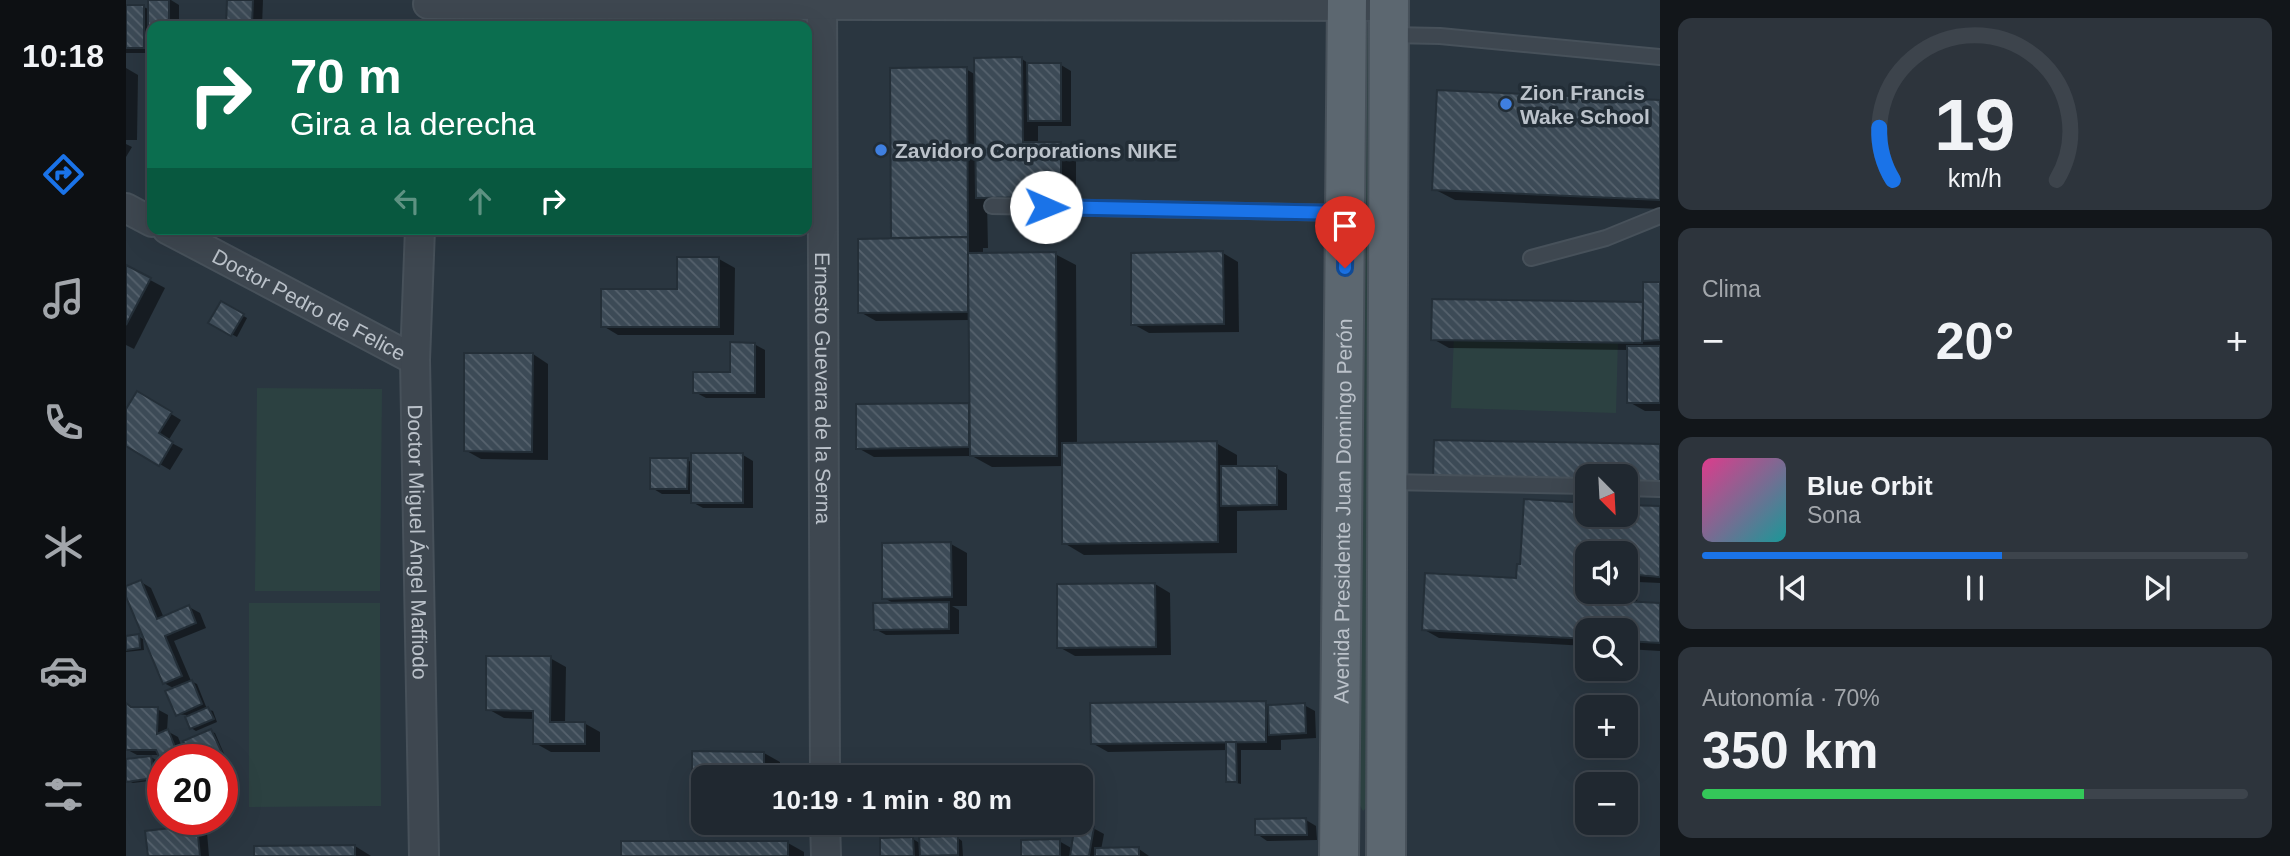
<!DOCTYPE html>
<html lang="es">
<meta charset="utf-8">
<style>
body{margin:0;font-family:Helvetica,sans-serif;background:#2d343c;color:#f1f3f6;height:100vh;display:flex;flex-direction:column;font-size:26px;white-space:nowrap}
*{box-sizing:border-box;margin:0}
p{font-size:23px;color:#a2a6ab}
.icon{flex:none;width:38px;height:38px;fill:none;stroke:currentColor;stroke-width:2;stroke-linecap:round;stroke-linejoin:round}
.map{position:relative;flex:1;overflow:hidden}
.details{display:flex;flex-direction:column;gap:18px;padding:18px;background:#12161a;width:630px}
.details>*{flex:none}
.banner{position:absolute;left:21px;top:21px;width:665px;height:214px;border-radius:14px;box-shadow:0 7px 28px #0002,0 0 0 2px #3d444c;background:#0b6e4f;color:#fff;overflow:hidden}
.needle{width:46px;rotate:156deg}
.controls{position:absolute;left:1449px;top:464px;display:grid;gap:14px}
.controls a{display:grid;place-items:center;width:63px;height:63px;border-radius:14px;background:#202830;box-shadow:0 7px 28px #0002,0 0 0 2px #3d444c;font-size:35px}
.speed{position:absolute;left:21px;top:744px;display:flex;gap:14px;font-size:35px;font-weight:700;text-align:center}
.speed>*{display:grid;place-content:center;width:91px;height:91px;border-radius:50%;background:#202830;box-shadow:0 7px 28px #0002,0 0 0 2px #3d444c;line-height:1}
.speed .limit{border:10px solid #d22;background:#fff;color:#111}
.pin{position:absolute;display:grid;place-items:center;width:60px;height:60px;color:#fff;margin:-72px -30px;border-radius:50% 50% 50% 0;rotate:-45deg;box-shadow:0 0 7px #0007}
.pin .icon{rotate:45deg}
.me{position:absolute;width:77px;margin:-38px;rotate:91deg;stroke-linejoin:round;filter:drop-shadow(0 0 5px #0008)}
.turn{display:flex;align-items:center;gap:24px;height:147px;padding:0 28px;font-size:32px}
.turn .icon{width:91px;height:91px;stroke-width:2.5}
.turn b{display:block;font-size:49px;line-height:60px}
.lanes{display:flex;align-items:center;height:66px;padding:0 28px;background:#0003;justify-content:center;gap:35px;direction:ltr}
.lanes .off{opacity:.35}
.big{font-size:52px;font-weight:800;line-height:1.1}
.details .widget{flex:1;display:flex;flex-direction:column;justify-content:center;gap:10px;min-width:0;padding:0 24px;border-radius:14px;background:#2d343c}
.details .dial{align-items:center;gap:0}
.dial svg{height:182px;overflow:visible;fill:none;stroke:#3d444c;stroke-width:7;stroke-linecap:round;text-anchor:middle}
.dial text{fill:#f1f3f6;stroke:none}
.song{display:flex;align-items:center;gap:21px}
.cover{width:84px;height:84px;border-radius:10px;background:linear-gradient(135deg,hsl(330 70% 55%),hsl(180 70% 35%))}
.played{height:7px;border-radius:4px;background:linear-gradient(90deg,#1a73e8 55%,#3d444c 55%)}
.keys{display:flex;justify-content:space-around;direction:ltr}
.heat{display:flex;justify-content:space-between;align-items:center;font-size:38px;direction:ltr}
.charge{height:10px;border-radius:5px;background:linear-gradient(90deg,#34c759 70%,#3d444c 0)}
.trip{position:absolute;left:565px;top:765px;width:402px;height:70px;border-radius:14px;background:#202830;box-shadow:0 7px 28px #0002,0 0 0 2px #3d444c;font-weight:800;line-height:70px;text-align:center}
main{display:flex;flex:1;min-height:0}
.dock{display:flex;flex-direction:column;width:126px;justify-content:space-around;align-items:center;background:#0d1013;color:#a2a6ab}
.dock .icon{width:49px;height:49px}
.dock .on{color:#1a73e8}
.dock b{font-size:32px;color:#f1f3f6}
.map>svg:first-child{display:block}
.green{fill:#2c4141}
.shadow{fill:#0007;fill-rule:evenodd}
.building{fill:url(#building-back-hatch);stroke:#242f38;stroke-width:2}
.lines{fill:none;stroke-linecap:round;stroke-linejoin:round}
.lane-casing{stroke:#47515a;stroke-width:18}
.street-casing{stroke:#47515a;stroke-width:32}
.primary-casing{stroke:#47515a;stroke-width:42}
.lane{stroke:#3e4750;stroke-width:14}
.street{stroke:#3e4750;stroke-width:28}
.primary{stroke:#5c6770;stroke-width:38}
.route-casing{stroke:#114b97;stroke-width:18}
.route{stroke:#1a73e8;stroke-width:12}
.shop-dot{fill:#3f7fe0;stroke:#222d36;stroke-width:2.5}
.labels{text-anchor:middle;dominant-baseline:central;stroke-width:7;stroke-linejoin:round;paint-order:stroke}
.poi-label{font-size:21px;font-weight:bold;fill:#bbc2ca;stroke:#222d36;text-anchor:start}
.street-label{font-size:21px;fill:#bbc2ca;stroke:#222d36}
</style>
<main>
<nav class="dock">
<b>10:18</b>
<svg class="icon on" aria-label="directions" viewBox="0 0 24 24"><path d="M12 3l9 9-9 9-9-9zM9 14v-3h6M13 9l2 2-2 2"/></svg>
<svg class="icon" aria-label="music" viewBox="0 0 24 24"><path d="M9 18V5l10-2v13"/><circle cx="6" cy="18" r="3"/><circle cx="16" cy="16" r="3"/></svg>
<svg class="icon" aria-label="phone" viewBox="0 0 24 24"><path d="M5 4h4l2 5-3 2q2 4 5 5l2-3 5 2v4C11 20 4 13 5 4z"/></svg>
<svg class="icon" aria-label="climate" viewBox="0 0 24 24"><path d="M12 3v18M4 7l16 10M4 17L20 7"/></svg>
<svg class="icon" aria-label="car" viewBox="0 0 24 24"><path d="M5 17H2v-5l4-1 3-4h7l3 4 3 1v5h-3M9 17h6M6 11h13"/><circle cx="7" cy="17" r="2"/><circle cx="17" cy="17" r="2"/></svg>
<svg class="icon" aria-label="filters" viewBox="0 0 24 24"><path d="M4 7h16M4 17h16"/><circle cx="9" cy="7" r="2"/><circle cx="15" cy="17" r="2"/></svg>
</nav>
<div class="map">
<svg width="1534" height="856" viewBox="0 0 1534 856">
<defs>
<pattern id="building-back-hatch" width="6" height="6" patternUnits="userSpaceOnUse" patternTransform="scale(1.75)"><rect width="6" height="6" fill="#3c4a56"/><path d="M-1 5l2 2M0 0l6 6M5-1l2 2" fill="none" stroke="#56626d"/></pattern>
</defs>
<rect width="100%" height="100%" fill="#2a3640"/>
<!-- green -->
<g class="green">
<path d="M1240,28L1243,34L1244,804L1237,811L1233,804Z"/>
<path d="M1328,335L1492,339L1490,413L1325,408Z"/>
<path d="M131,388L256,389L254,591H129Z"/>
<path d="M123,603H254L255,806L123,807Z"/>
</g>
<!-- shadow -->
<g class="shadow">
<path d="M24,0H45L53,5V26H26V53H0V6L18,7L24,10Z"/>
<path d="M102,0H137L136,26H102Z"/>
<path d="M896,59L905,65H935L945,71V126H912V144H934L950,153V205L861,202L862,248H857V254H929L950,265L951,444L1090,443L1111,455V468H1150L1161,474V510L1111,511V553L958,555L938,543V466L866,467L846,456L748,457L732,448L845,406L844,320L750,321L734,312L767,240L766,70L840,69L850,75Z"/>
<path d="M0,68L12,75L11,140H0Z"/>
<path d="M1313,92L1534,101V209L1329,200L1308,189Z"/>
<path d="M0,144L6,147L0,157Z"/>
<path d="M1097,253L1112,262L1113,332L1023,333L1007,324Z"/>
<path d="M593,259L609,268L608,335H492L477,326L553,291Z"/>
<path d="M0,267L39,288L8,349L0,345Z"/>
<path d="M1518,284H1534V411H1519L1503,402V350L1323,348L1307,339V301L1519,304Z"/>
<path d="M95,303L121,318L111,337L85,323Z"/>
<path d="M628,344L639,350V398H580L569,392L605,374Z"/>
<path d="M407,354L422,364V460L355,459L339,450Z"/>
<path d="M11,393L55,420L42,441L57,449L44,470L0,444V412Z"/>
<path d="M617,455L627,461V508H577L566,502L567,494H536L526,488L561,460L567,463Z"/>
<path d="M1400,501L1461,504V514H1500V506L1534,508V583L1512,582L1511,604L1534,605V651L1500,649V630H1461V646L1313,638L1297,629L1392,580L1396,566ZM1461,553H1500V592H1461Z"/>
<path d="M825,544L841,553V606H826L833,610V634L760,635L749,629L769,604L758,598Z"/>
<path d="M15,582L25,588L38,618L63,607L74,613L80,628L48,641L65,681L71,684L81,709L87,711L91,722L70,731L65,728L60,715L51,714L49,689L38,683L0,593V588Z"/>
<path d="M1029,584L1044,593L1045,655L949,656L933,647Z"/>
<path d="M12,636L17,639L18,650L0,652V638Z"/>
<path d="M424,658L440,667L439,723H458L474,732V752H425L409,743V719L378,718L362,709Z"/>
<path d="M1139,703L1145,706L1178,705L1189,711L1190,738L1155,740V750H1115V784L1102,781V750L982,752L966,743Z"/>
<path d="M0,704L6,709H31L42,715L41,731L52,737L61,760H37L34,755H11L0,749Z"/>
<path d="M84,731L89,733L99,756L92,760H67Z"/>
<path d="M568,753H638L654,762V777H578V822H653V836H584L568,827Z"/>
<path d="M25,757L30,760L32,780L7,783L2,781L0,760Z"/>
<path d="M1180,820L1190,826L1191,840L1141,841L1131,834Z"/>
<path d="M70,827L81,833L83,856H23Z"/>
<path d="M967,828L978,834L975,850L1013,849L1023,856H897L933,841L947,849Z"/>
<path d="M832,838L836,841L837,856H756L787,839L795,844Z"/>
<path d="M662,843L678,852V856H497Z"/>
<path d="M229,846L245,856H130Z"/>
</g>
<!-- building -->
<g class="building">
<path d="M22,0H43V26H26V39L22,38Z"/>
<path d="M101,0H127L126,26H100Z"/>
<rect x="0" y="5" width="18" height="43"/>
<path d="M896,57L897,142H935V197L850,198L848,58Z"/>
<path d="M901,63H935V121H902Z"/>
<path d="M841,67L842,237L765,238L764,68Z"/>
<path d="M1311,90L1534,100V200L1306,190Z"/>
<path d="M842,237V312L732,313V239Z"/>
<path d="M1097,251L1098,324L1005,325V253Z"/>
<path d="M930,252L931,456H844L842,253Z"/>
<path d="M551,257H593V327H475V289H551Z"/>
<path d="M0,265L25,278L0,325Z"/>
<path d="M1517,282H1534V340L1517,341Z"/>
<path d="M1306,299L1517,302L1516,343L1305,340Z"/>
<path d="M95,301L118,314L105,336L82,323Z"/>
<path d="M604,342L629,343V393H567V372H604Z"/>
<rect x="1501" y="346" width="33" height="57"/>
<path d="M338,353H407L406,452L338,451Z"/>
<path d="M11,391L46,412L33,433L47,442L33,466L0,446V409Z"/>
<path d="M843,403V447L730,449V404Z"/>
<path d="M1308,440L1534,444V483L1500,482V476H1461V482L1307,479Z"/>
<path d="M1091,441L1092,542L936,544V443Z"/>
<rect x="565" y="453" width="52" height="50"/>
<path d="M524,458H562L561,489H524Z"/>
<path d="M1095,466H1151V505L1095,506Z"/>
<path d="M1398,499L1461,503V514H1500V505L1534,506V577L1500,574V553H1461V592H1496V601L1534,603V643L1500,641V630H1461V639L1296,630L1299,573L1390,578L1391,564H1394Z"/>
<path d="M825,542L826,597L756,599V543Z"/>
<path d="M15,580L31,619L63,605L70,623L39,636L56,676L37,684L0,597V586Z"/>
<path d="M1029,583L1030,647L931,648V584Z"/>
<path d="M823,602V629L748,630L747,603Z"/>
<path d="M13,634L14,648L0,650V636Z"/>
<path d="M360,656H425L424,722H459V744H407V711L360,710Z"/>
<path d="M66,680L76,704L50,716L39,691Z"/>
<path d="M1140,701V742L965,744L964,703Z"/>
<path d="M0,703L5,707H32L31,734L42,729L54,760H37V765L30,750H0Z"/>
<path d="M1179,703L1180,733L1143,735L1142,705Z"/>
<path d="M82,707L88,719L64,729L59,717Z"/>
<path d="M85,729L96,753L82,760H65L57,741Z"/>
<path d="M1100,742H1110L1111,782H1100Z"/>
<path d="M566,751L638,752V777H578V822H638V828H566Z"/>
<path d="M25,756L28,778L0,782V759Z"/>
<path d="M1180,818L1181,835H1129V819Z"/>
<path d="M949,824L968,827L963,856H944Z"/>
<path d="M71,825L74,856H22L19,831Z"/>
<path d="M832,836V855L794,856L793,837Z"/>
<path d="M787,837L788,856H754V838Z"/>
<path d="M934,839V856H895V840Z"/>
<rect x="495" y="841" width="167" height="15"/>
<path d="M229,845V856H128V846Z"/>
<path d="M1013,847V856H969V848Z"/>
</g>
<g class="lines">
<defs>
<g id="lane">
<path d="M1264,35L1314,36L1534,57"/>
<path d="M866,206L1218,213"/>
<path d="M1405,258L1480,238L1534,216"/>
<path d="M1263,482L1461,486"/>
<path d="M1500,488L1534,489"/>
</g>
<g id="street">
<path id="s1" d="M696,0L699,777"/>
<path d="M302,4L1263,6"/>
<path d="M0,208L26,222"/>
<path id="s2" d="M41,229L289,360"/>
<path id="s3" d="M294,229L289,360L298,856"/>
<path d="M699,822L700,856"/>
</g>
<g id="primary">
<path id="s4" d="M1213,856L1221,0"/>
<path d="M1260,856L1263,0"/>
</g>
</defs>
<!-- lane casing -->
<use href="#lane" class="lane-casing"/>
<!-- street casing -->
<use href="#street" class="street-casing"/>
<!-- primary casing -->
<use href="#primary" class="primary-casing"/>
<!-- lane -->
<use href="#lane" class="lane"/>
<!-- street -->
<use href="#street" class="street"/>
<!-- primary -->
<use href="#primary" class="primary"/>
</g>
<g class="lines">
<defs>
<path id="route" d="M920,207L1220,213L1219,268"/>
</defs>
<!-- route casing -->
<use href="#route" class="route-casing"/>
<!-- route -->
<use href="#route" class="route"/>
</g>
<!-- markers -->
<g class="shop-dot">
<circle cx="1380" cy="104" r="7"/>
<circle cx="755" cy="150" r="7"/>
</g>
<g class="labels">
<!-- poi labels -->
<g class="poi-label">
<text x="1394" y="92">Zion Francis<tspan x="1394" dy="24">Wake School</tspan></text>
<text x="769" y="150">Zavidoro Corporations NIKE</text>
</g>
<!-- street labels -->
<g class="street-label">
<text stroke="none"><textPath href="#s2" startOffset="161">Doctor Pedro de Felice</textPath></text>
<text stroke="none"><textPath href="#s1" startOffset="388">Ernesto Guevara de la Serna</textPath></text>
<text stroke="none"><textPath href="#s4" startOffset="345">Avenida Presidente Juan Domingo Perón</textPath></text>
<text stroke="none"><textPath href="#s3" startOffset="313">Doctor Miguel Ángel Maffiodo</textPath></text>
</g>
</g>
</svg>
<div class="controls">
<a><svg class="needle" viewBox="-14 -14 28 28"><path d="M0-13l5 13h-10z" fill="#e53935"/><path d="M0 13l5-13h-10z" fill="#a2a6ab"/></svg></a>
<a><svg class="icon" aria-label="sound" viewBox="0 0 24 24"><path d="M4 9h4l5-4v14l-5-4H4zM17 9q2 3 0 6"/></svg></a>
<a><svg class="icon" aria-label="search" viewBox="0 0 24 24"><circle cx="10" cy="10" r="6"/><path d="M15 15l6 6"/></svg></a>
<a>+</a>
<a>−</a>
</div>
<div class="speed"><div class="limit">20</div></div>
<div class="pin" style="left:1219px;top:268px;background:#d93025"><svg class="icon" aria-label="arrive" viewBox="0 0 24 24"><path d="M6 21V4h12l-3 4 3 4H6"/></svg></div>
<svg class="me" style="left:920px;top:207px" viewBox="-20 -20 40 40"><circle r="19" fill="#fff"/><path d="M0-13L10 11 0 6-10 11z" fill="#1a73e8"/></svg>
<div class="trip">10:19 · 1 min · 80 m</div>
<div class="banner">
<div class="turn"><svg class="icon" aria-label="right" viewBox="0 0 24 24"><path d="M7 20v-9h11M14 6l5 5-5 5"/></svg><div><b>70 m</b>Gira a la derecha</div></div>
<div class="lanes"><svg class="icon off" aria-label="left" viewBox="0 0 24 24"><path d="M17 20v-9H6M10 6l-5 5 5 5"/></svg><svg class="icon off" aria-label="ahead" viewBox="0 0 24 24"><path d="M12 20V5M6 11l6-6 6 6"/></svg><svg class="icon" aria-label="right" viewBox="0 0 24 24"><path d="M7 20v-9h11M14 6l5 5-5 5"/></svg></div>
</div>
</div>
<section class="details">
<div class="widget dial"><svg viewBox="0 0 100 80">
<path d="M14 69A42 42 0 1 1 86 69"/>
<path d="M14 69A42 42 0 0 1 8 46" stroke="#1a73e8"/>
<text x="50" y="56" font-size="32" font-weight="700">19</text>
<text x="50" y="72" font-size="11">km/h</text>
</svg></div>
<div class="widget"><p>Clima</p>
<div class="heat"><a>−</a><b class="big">20°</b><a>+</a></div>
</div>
<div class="widget">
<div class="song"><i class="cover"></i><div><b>Blue Orbit</b><p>Sona</p></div></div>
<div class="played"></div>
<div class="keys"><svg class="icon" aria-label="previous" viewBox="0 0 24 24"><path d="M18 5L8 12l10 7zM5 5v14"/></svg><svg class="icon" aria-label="pause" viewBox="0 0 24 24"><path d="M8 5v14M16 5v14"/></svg><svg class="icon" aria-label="next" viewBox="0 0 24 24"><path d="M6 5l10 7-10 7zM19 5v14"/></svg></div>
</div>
<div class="widget"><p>Autonomía · 70%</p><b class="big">350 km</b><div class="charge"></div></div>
</section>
</main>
